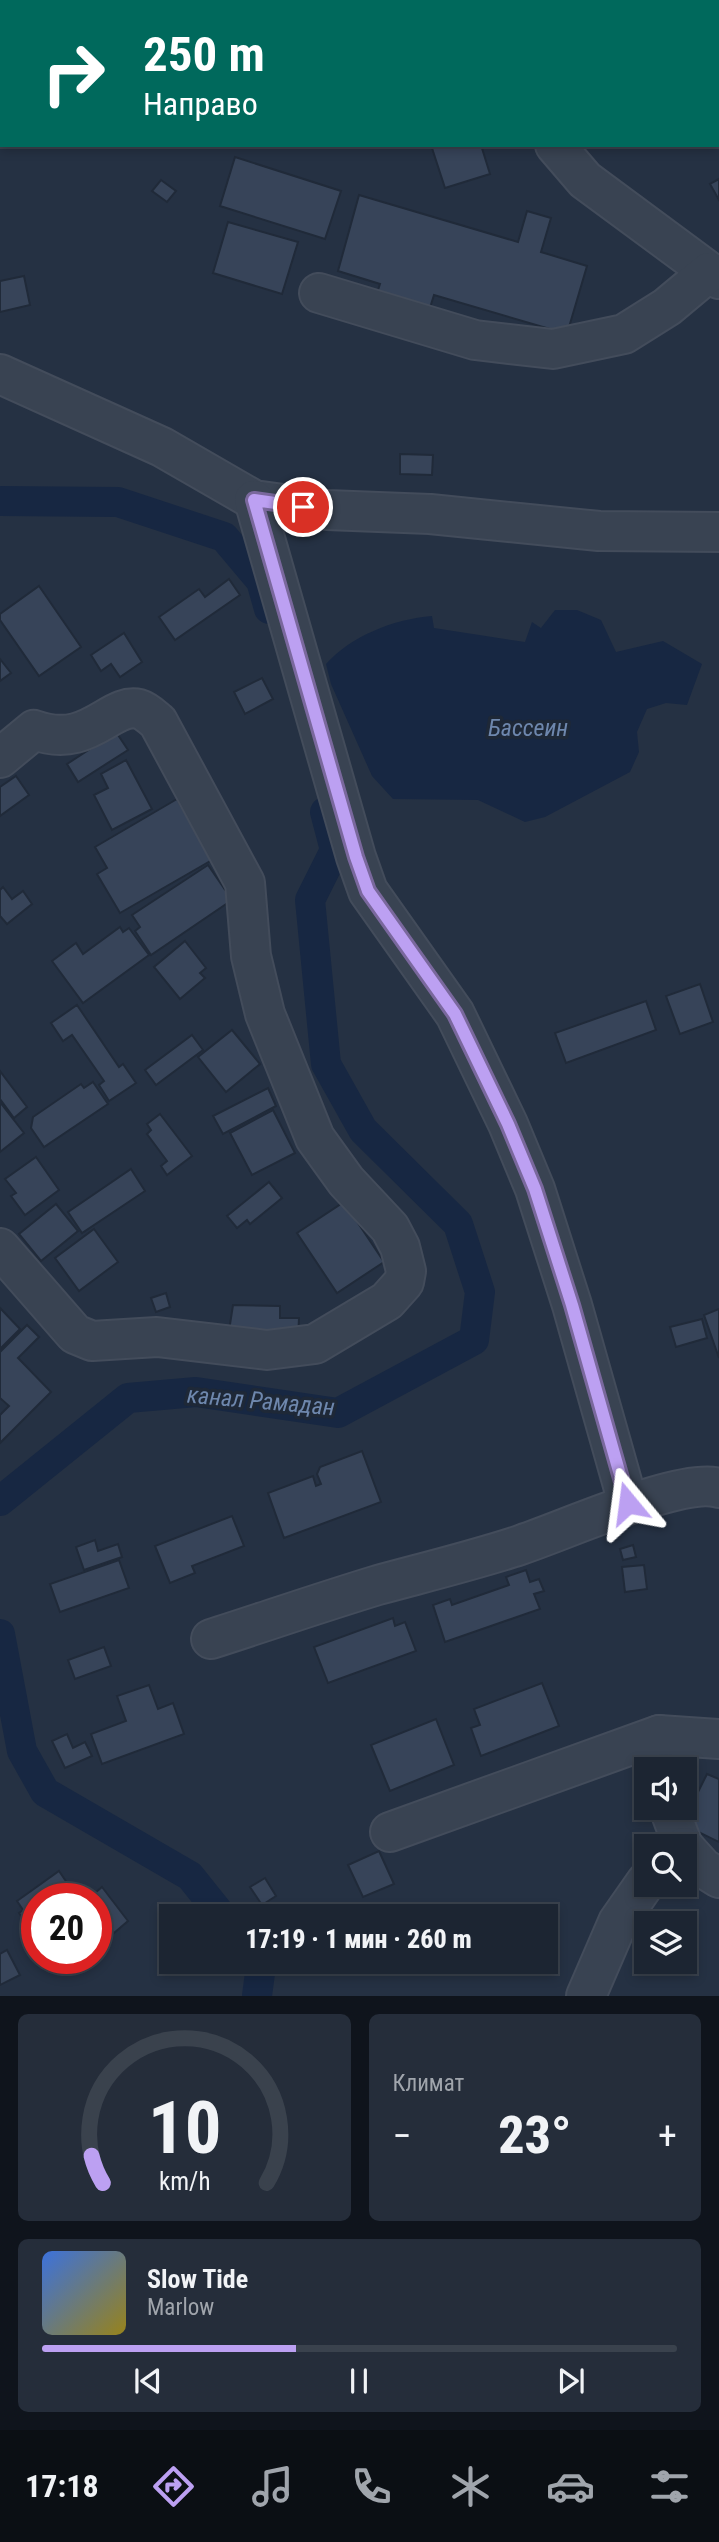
<!DOCTYPE html>
<html lang="ru">
<meta charset="utf-8">
<style>
body{margin:0;font-family:"Roboto Condensed",sans-serif;background:#252d3a;color:#f1f3f6;height:100vh;display:flex;flex-direction:column;font-size:26px;white-space:nowrap}
*{box-sizing:border-box;margin:0}
p{font-size:23px;color:#a0a5ac}
.icon{flex:none;width:38px;height:38px;fill:none;stroke:currentColor;stroke-width:2;stroke-linecap:round;stroke-linejoin:round}
.map{position:relative;height:1996px;overflow:hidden}
.details{display:flex;flex-direction:column;gap:18px;padding:18px;background:#0f141c;flex:1}
.details>*{flex:none}
.hud{position:absolute;left:0px;top:0px;width:719px;height:147px;box-shadow:0 4px 10px #0003,0 0 0 2px #3a424d;background:#00695c;color:#fff;overflow:hidden}
.buttons{position:absolute;left:634px;top:1757px;display:grid;gap:14px}
.buttons a{display:grid;place-items:center;width:63px;height:63px;border-radius:0px;background:#1c2532;box-shadow:0 4px 10px #0003,0 0 0 2px #3a424d;font-size:35px}
.speed{position:absolute;left:21px;top:1883px;display:flex;gap:14px;font-size:35px;font-weight:700;text-align:center}
.speed>*{display:grid;place-content:center;width:91px;height:91px;border-radius:50%;background:#1c2532;box-shadow:0 4px 10px #0003,0 0 0 2px #3a424d;line-height:1}
.speed .limit{border:10px solid #d22;background:#fff;color:#111}
.pin{position:absolute;display:grid;place-items:center;width:60px;height:60px;color:#fff;margin:-30px;border:4px solid #fff;border-radius:50%;box-shadow:0 2px 7px #0007}
.me{position:absolute;width:77px;margin:-38px;rotate:344deg;stroke-linejoin:round;filter:drop-shadow(0 0 5px #0008)}
.turn{display:flex;align-items:center;gap:24px;height:147px;padding:0 28px;font-size:32px}
.turn .icon{width:91px;height:91px;stroke-width:2.5}
.turn b{display:block;font-size:49px;line-height:60px}
.big{font-size:52px;font-weight:800;line-height:1.1}
.details .tile{flex:1;display:flex;flex-direction:column;justify-content:center;gap:10px;min-width:0;padding:0 24px;border-radius:10px;background:#252d3a}
.details .dial{align-items:center;gap:0}
.dial svg{height:182px;overflow:visible;fill:none;stroke:#3a424d;stroke-width:7;stroke-linecap:round;text-anchor:middle}
.dial text{fill:#f1f3f6;stroke:none}
.song{display:flex;align-items:center;gap:21px}
.cover{width:84px;height:84px;border-radius:10px;background:linear-gradient(135deg,hsl(220 70% 55%),hsl(50 70% 35%))}
.played{height:7px;border-radius:4px;background:linear-gradient(90deg,#bca0f2 40%,#3a424d 40%)}
.keys{display:flex;justify-content:space-around;direction:ltr}
.heat{display:flex;justify-content:space-between;align-items:center;font-size:38px;direction:ltr}
.details .tiles{flex:1;display:grid;gap:18px;grid-template-columns:1fr 1fr}
.tile:last-child{grid-column:span 2}
.trip{position:absolute;left:159px;top:1904px;width:399px;height:70px;border-radius:0px;background:#1c2532;box-shadow:0 4px 10px #0003,0 0 0 2px #3a424d;font-weight:800;line-height:70px;text-align:center}
.dock{display:flex;height:112px;justify-content:space-around;align-items:center;background:#0b0f14;color:#a0a5ac}
.dock .icon{width:49px;height:49px}
.dock .current{color:#bca0f2}
.dock b{font-size:32px;color:#f1f3f6}
.map>svg:first-child{display:block}
.water{fill:#172742}
.lines{fill:none;stroke-linecap:round;stroke-linejoin:round}
.canal{stroke:#172742;stroke-width:30}
.building{fill:#374459;stroke:#202a39;stroke-width:2}
.minor-casing{stroke:#434c5b;stroke-width:42}
.minor{stroke:#394352;stroke-width:38}
.route-casing{stroke:#7a689d;stroke-width:18}
.route{stroke:#bca0f2;stroke-width:12}
.labels{text-anchor:middle;dominant-baseline:central;stroke-width:7;stroke-linejoin:round;paint-order:stroke}
.water-label{font-size:24px;font-style:italic;fill:#6e87ad;stroke:#1e2837}
</style>
<div class="map">
<svg width="719" height="1996" viewBox="0 0 719 1996">
<rect width="100%" height="100%" fill="#253143"/>
<!-- water -->
<path class="water" d="M555,610H577L601,620L616,652L663,641L702,664L687,705L666,703L647,709L637,732L639,752L630,772L545,817L525,822L478,800L393,799L372,776L331,684L326,664C351,636 394,619 432,616L434,628L525,642L532,622L541,628Z"/>
<g class="lines">
<!-- canal -->
<g class="canal">
<path d="M0,501L118,502L224,537L261,581L269,609"/>
<path d="M0,1501L128,1398L196,1392L338,1413L474,1340L480,1292L458,1224L363,1130L326,1064L310,900L335,850L325,812"/>
<path d="M0,1634L22,1751L45,1792L190,1876L222,1916"/>
<path d="M257,1996L261,1965L258,1962"/>
</g>
</g>
<!-- building -->
<g class="building">
<path d="M285,0H377L373,2Z"/>
<rect x="195" y="145" width="31" height="3"/>
<path d="M431,145H481L490,174L445,188Z"/>
<path d="M235,157L341,191L325,239L220,206Z"/>
<path d="M719,179V200L710,184Z"/>
<path d="M161,180L176,191L167,202L152,191Z"/>
<path d="M359,195L518,242L527,211L551,218L541,252L587,266L567,334L434,295L429,311L376,296L380,284L338,271Z"/>
<path d="M228,222L298,242L282,294L213,273Z"/>
<path d="M24,276L30,305L0,312V281Z"/>
<path d="M400,454L433,455L432,475L400,474Z"/>
<path d="M229,579L240,595L175,640L159,617L199,589L205,597Z"/>
<path d="M39,586L81,647L39,676L0,620V614Z"/>
<path d="M124,633L142,662L120,677L111,664L101,671L91,655Z"/>
<path d="M0,659L11,673L0,681Z"/>
<path d="M262,678L273,699L245,714L234,692Z"/>
<path d="M116,732L128,750L78,782L67,764Z"/>
<path d="M126,760L152,809L112,830L94,795L108,788L101,774Z"/>
<path d="M16,776L29,795L0,816V787Z"/>
<path d="M177,799L212,860L120,913L97,874L107,868L95,847Z"/>
<path d="M208,865L232,900L151,955L135,931L140,927L132,915Z"/>
<path d="M3,887L12,899L23,891L32,904L7,924L0,916V890Z"/>
<path d="M120,927L123,932L129,928L149,955L83,1003L52,961L76,943L83,954Z"/>
<path d="M185,941L206,968L200,973L205,978L180,999L154,967Z"/>
<path d="M700,984L713,1022L680,1034L666,996Z"/>
<path d="M646,1001L656,1030L566,1063L555,1033Z"/>
<path d="M77,1005L119,1067L123,1064L136,1083L109,1101L99,1085L104,1081L72,1035L63,1041L51,1023Z"/>
<path d="M232,1030L260,1064L226,1092L198,1057Z"/>
<path d="M192,1035L203,1050L156,1085L145,1070Z"/>
<path d="M0,1071L27,1107L14,1118L0,1099Z"/>
<path d="M93,1082L108,1104L44,1147L31,1128L33,1117L81,1084L84,1088Z"/>
<path d="M268,1088L276,1106L223,1134L213,1116Z"/>
<path d="M0,1102L24,1133L0,1152Z"/>
<path d="M273,1110L295,1153L252,1175L230,1133Z"/>
<path d="M160,1114L192,1156L167,1175L161,1166L167,1161L147,1134L151,1130L147,1124Z"/>
<path d="M36,1157L59,1190L25,1215L11,1196L16,1193L5,1179Z"/>
<path d="M131,1169L145,1191L82,1233L68,1212Z"/>
<path d="M269,1182L282,1198L250,1224L247,1220L237,1228L227,1216Z"/>
<path d="M344,1202L384,1262L337,1293L297,1233Z"/>
<path d="M56,1204L78,1231L41,1261L19,1234Z"/>
<path d="M94,1229L118,1262L79,1291L55,1258Z"/>
<path d="M166,1293L170,1307L156,1312L151,1298Z"/>
<path d="M233,1305L280,1306V1318H299L298,1339L228,1337Z"/>
<path d="M0,1308L20,1329L0,1349Z"/>
<path d="M719,1309V1358L704,1315Z"/>
<path d="M702,1319L707,1338L676,1347L670,1327Z"/>
<path d="M27,1325L39,1337L18,1358L51,1392L0,1443V1415L9,1406L0,1398V1352Z"/>
<path d="M362,1451L381,1502L284,1538L268,1493L313,1476L316,1486L321,1484L317,1474L320,1467Z"/>
<path d="M232,1516L244,1546L192,1566L195,1573L170,1583L155,1546Z"/>
<path d="M95,1540L98,1551L118,1544L122,1557L84,1570L76,1547Z"/>
<path d="M633,1545L636,1557L623,1560L620,1549Z"/>
<path d="M119,1560L129,1588L60,1612L50,1584Z"/>
<path d="M644,1565L647,1589L625,1592L622,1567Z"/>
<path d="M526,1570L530,1582L539,1579L544,1591L534,1594L540,1609L445,1642L433,1605L450,1599L452,1605L509,1585L506,1577Z"/>
<path d="M393,1618L395,1626L405,1622L416,1651L328,1683L314,1647Z"/>
<path d="M104,1647L111,1666L75,1679L68,1660Z"/>
<path d="M542,1683L559,1726L481,1756L471,1728L480,1725L474,1709Z"/>
<path d="M149,1685L158,1709L173,1703L184,1734L102,1764L91,1734L126,1721L117,1696Z"/>
<path d="M436,1719L454,1765L390,1791L371,1745Z"/>
<path d="M67,1734L73,1748L85,1742L92,1756L65,1768L52,1741Z"/>
<path d="M707,1774L719,1779V1842L682,1824Z"/>
<path d="M379,1851L394,1884L363,1897L348,1865Z"/>
<path d="M59,1871L78,1899H37L36,1938L19,1913L23,1910L17,1901Z"/>
<path d="M265,1878L276,1896L262,1905L250,1887Z"/>
<path d="M102,1887L128,1921L114,1933L96,1913V1899H88Z"/>
<path d="M7,1950L20,1975L0,1985V1954Z"/>
</g>
<g class="lines">
<defs>
<g id="minor">
<path d="M487,0L488,2"/>
<path d="M177,2L181,0"/>
<path d="M555,145L585,180L719,279"/>
<path d="M319,293L475,340L553,349L624,334L667,307L709,272"/>
<path d="M0,374L162,447L254,500L327,510L430,514L599,531L719,532"/>
<path d="M254,500L356,857L368,891L455,1014L508,1124L535,1189L572,1305L628,1503"/>
<path d="M0,758L34,730C90,750 110,702 139,709C146,711 152,717 158,722L245,883L251,956L265,1014L315,1138L346,1181L390,1228L400,1247L406,1271L404,1282L387,1301L315,1344L267,1350L157,1337L92,1341L75,1334L0,1248"/>
<path d="M211,1639C267,1621 322,1602 378,1585C422,1573 467,1562 511,1548C555,1535 681,1476 719,1488"/>
<path d="M659,1735L663,1769"/>
<path d="M669,1808L683,1846"/>
<path d="M390,1832L659,1735L719,1739"/>
<path d="M684,1847L703,1868L719,1878"/>
<path d="M586,1996L618,1922L646,1882"/>
</g>
</defs>
<!-- minor casing -->
<use href="#minor" class="minor-casing"/>
<!-- minor -->
<use href="#minor" class="minor"/>
</g>
<g class="lines">
<defs>
<path id="route" d="M303,507L254,500L356,857L368,891L455,1014L508,1124L535,1189L572,1305L628,1503"/>
</defs>
<!-- route casing -->
<use href="#route" class="route-casing"/>
<!-- route -->
<use href="#route" class="route"/>
</g>
<g class="labels">
<!-- water labels -->
<g class="water-label">
<text x="528" y="728">Бассеин</text>
<text transform="translate(261 1401) rotate(5)">канал Рамадан</text>
</g>
</g>
</svg>
<div class="buttons">
<a><svg class="icon" aria-label="sound" viewBox="0 0 24 24"><path d="M4 9h4l5-4v14l-5-4H4zM17 9q2 3 0 6"/></svg></a>
<a><svg class="icon" aria-label="search" viewBox="0 0 24 24"><circle cx="10" cy="10" r="6"/><path d="M15 15l6 6"/></svg></a>
<a><svg class="icon" aria-label="layers" viewBox="0 0 24 24"><path d="M12 4l9 5-9 5-9-5zM3 14l9 5 9-5"/></svg></a>
</div>
<div class="speed"><div class="limit">20</div></div>
<div class="pin" style="left:303px;top:507px;background:#d93025"><svg class="icon" aria-label="arrive" viewBox="0 0 24 24"><path d="M6 21V4h12l-3 4 3 4H6"/></svg></div>
<svg class="me" style="left:628px;top:1503px" viewBox="-20 -20 40 40"><path d="M0-17L14 15 0 8-14 15z" fill="#bca0f2" stroke="#fff" stroke-width="4"/></svg>
<div class="trip">17:19 · 1 мин · 260 m</div>
<div class="hud">
<div class="turn"><svg class="icon" aria-label="right" viewBox="0 0 24 24"><path d="M7 20v-9h11M14 6l5 5-5 5"/></svg><div><b>250 m</b>Направо</div></div>
</div>
</div>
<section class="details">
<div class="tiles">
<div class="tile dial"><svg viewBox="0 0 100 80">
<path d="M14 69A42 42 0 1 1 86 69"/>
<path d="M14 69A42 42 0 0 1 9 57" stroke="#bca0f2"/>
<text x="50" y="56" font-size="32" font-weight="700">10</text>
<text x="50" y="72" font-size="11">km/h</text>
</svg></div>
<div class="tile"><p>Климат</p>
<div class="heat"><a>−</a><b class="big">23°</b><a>+</a></div>
</div>
<div class="tile">
<div class="song"><i class="cover"></i><div><b>Slow Tide</b><p>Marlow</p></div></div>
<div class="played"></div>
<div class="keys"><svg class="icon" aria-label="previous" viewBox="0 0 24 24"><path d="M18 5L8 12l10 7zM5 5v14"/></svg><svg class="icon" aria-label="pause" viewBox="0 0 24 24"><path d="M8 5v14M16 5v14"/></svg><svg class="icon" aria-label="next" viewBox="0 0 24 24"><path d="M6 5l10 7-10 7zM19 5v14"/></svg></div>
</div>
</div>
</section>
<nav class="dock">
<b>17:18</b>
<svg class="icon current" aria-label="directions" viewBox="0 0 24 24"><path d="M12 3l9 9-9 9-9-9zM9 14v-3h6M13 9l2 2-2 2"/></svg>
<svg class="icon" aria-label="music" viewBox="0 0 24 24"><path d="M9 18V5l10-2v13"/><circle cx="6" cy="18" r="3"/><circle cx="16" cy="16" r="3"/></svg>
<svg class="icon" aria-label="phone" viewBox="0 0 24 24"><path d="M5 4h4l2 5-3 2q2 4 5 5l2-3 5 2v4C11 20 4 13 5 4z"/></svg>
<svg class="icon" aria-label="climate" viewBox="0 0 24 24"><path d="M12 3v18M4 7l16 10M4 17L20 7"/></svg>
<svg class="icon" aria-label="car" viewBox="0 0 24 24"><path d="M5 17H2v-5l4-1 3-4h7l3 4 3 1v5h-3M9 17h6M6 11h13"/><circle cx="7" cy="17" r="2"/><circle cx="17" cy="17" r="2"/></svg>
<svg class="icon" aria-label="filters" viewBox="0 0 24 24"><path d="M4 7h16M4 17h16"/><circle cx="9" cy="7" r="2"/><circle cx="15" cy="17" r="2"/></svg>
</nav>
